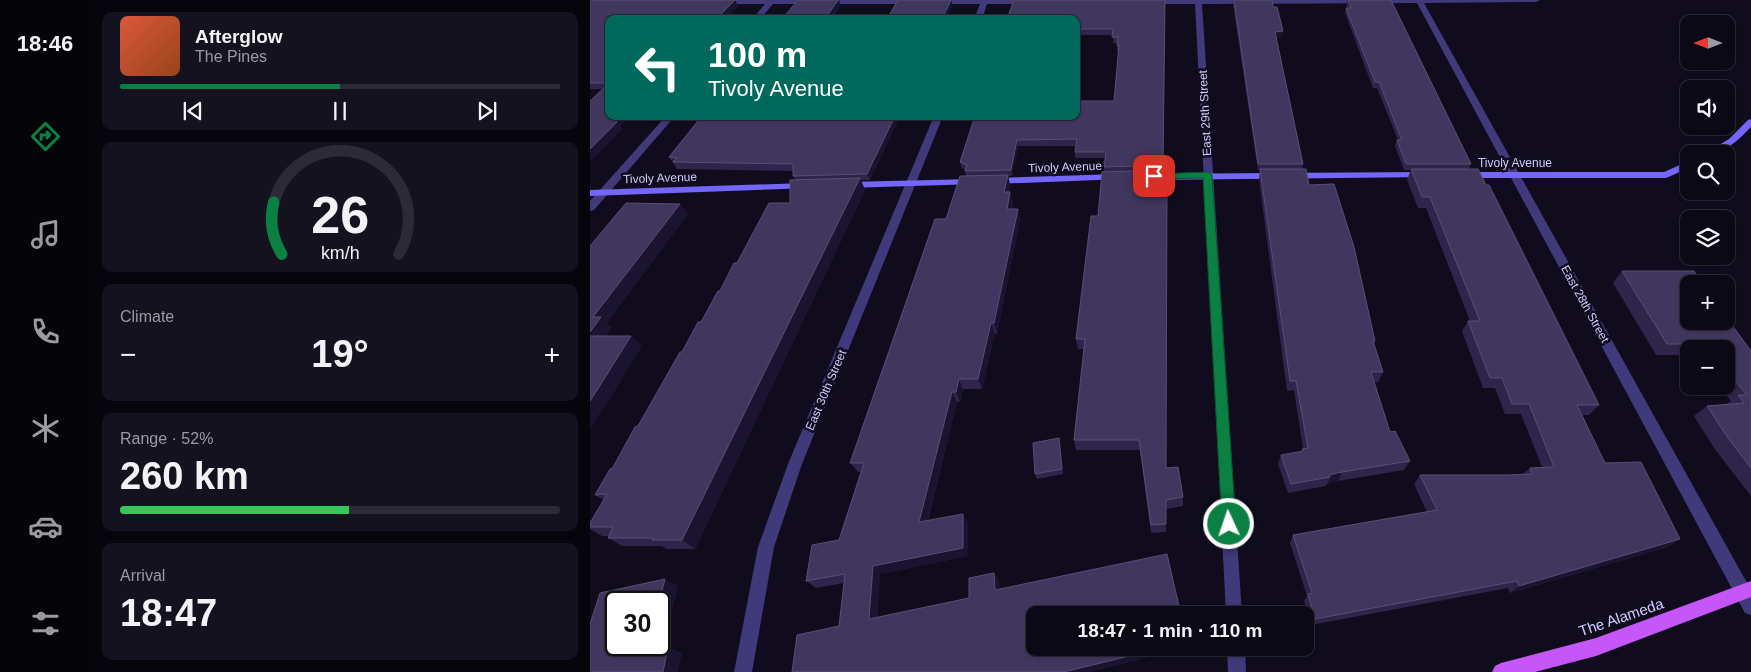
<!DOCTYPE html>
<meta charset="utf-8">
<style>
body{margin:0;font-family:Arial,sans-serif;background:#15121f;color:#f1f3f6;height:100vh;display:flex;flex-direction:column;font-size:19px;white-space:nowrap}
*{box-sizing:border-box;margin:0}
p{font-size:16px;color:#9a9aa1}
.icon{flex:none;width:28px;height:28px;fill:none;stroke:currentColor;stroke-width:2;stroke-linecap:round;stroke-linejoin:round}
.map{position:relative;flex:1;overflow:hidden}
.side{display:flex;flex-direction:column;gap:12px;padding:12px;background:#07050c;width:500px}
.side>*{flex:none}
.guide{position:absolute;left:15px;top:15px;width:475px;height:105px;border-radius:10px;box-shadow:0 1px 4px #0004,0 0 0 1px #2c2a35;background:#00695c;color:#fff;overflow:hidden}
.needle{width:32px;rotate:270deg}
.controls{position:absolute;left:1090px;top:15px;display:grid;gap:10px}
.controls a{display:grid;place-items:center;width:55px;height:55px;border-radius:10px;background:#0c0916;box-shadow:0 1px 4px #0004,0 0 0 1px #2c2a35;font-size:25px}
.speed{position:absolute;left:15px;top:591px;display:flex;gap:10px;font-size:25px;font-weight:700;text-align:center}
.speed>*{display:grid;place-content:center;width:65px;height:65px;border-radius:50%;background:#0c0916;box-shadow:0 1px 4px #0004,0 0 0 1px #2c2a35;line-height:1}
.speed .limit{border:2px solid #111;border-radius:8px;background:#fff;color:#111}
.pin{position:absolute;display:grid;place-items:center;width:42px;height:42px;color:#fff;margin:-21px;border-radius:10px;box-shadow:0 2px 8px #0006}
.me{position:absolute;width:55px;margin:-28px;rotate:357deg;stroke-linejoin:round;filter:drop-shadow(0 0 4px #0008)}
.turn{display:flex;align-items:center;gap:18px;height:105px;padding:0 20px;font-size:22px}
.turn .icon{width:65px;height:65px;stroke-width:2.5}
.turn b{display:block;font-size:35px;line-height:42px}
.big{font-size:38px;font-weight:700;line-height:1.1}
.side .widget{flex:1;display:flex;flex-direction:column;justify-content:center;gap:8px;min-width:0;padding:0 18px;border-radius:10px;background:#15121f}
.side .dial{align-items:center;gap:0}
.dial svg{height:130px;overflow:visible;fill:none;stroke:#2c2a35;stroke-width:7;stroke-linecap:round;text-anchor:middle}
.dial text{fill:#f1f3f6;stroke:none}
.song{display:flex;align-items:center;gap:15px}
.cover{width:60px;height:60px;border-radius:8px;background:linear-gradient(135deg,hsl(10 70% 55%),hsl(20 70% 35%))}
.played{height:5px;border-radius:2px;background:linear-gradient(90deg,#0b8043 50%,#2c2a35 50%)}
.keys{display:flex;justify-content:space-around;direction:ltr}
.heat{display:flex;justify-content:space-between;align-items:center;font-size:28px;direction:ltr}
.charge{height:8px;border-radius:4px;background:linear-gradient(90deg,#34c759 52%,#2c2a35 0)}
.trip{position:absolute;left:436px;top:606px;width:288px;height:50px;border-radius:10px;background:#0c0916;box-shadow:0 1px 4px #0004,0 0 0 1px #2c2a35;font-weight:700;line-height:50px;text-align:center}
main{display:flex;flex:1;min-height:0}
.tabs{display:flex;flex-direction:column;width:90px;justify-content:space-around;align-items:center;background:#050409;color:#9a9aa1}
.tabs .icon{width:35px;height:35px}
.tabs .current{color:#0b8043}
.tabs b{font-size:22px;color:#f1f3f6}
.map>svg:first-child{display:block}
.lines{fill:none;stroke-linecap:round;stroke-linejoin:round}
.street{fill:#40397a;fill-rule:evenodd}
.secondary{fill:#7366f8;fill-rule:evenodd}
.primary{fill:#c556f8;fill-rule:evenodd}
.wall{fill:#2f254a}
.shaded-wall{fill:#1b1430}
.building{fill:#41375e;stroke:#584e77}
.route{fill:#0b8043;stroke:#07532c}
.labels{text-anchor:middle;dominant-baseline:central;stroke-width:5;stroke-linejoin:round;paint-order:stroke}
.street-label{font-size:12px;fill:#d3cafd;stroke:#100c1d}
.near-street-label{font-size:15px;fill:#d3cafd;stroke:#100c1d}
</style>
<main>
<nav class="tabs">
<b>18:46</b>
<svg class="icon current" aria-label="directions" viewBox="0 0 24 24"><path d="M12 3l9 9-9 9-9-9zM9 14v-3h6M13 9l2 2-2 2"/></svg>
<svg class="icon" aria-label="music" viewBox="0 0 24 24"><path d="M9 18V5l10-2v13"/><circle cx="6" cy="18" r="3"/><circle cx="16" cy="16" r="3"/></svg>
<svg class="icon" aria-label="phone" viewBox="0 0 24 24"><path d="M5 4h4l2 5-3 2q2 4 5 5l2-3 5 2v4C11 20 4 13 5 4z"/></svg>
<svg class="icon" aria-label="climate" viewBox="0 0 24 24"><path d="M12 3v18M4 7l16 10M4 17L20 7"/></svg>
<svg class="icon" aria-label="car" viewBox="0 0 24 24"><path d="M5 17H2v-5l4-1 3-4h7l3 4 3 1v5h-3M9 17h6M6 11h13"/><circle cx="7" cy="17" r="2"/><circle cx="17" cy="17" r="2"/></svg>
<svg class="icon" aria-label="filters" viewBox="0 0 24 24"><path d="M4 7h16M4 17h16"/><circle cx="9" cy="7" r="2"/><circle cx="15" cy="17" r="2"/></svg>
</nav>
<section class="side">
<div class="widget">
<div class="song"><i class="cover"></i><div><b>Afterglow</b><p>The Pines</p></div></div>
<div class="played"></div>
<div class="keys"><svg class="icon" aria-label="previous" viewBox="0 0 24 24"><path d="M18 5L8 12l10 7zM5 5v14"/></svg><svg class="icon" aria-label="pause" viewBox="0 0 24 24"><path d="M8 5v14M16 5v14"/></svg><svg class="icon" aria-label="next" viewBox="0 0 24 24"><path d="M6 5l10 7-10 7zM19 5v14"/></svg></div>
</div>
<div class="widget dial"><svg viewBox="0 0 100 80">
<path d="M14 69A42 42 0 1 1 86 69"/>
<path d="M14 69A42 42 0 0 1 9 37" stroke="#0b8043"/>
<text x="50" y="56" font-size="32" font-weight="700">26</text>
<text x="50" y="72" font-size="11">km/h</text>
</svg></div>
<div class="widget"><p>Climate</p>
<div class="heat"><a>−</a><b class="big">19°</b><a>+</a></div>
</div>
<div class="widget"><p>Range · 52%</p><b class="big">260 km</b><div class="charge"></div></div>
<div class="widget"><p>Arrival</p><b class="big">18:47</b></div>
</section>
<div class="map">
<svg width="1161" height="672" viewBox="0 0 1161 672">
<rect width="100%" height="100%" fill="#100c1d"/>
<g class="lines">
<!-- street -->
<g class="street">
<path d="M128,0H324L327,2L323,4H183L170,19H162L175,4H128Z"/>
<path d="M343,0H439L442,2L438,4H397L392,19H384L390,4H346L342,2Z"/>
<path d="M557,0H950L946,2L834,3L1161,590V615L1155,613L827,3L612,4L652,615H636L605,4H558L554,2Z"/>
<path d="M76,116H85L4,210L0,211V201Z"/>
<path d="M344,116H353L212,464L184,547L162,672H144L168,547L198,464Z"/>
<path d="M637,648H655L656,672H638Z"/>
</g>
<!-- secondary -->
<g class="secondary">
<path d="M1161,119V127C1147,141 1135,154 1114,154L1139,139L1158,120Z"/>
<path d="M1099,161V168L1076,178H876L871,175L876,172H1074Z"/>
<path d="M836,172L840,173V177L556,180L551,177L556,174Z"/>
<path d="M529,174L534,177L533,179L404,184L399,181L404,178Z"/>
<path d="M384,179L389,182L388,184L256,188L251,185L256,182Z"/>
<path d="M216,183L221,186L220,188L0,196V190Z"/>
</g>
<!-- primary -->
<path class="primary" d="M1161,581V597L1006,656L945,672H902L905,666L911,663L1006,638Z"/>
</g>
<!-- wall -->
<g class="wall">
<path d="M0,0L148,6L19,116H39L30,126L32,129L0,161L12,89H0Z"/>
<path d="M575,0L573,171L576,468L593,497V506L576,509V532L561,533L550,450H486L484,440L494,349H488L486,339L508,216L514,172V167L515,158H485V152L486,146H428L422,176H418L420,186L419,192L423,204L422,209H428L430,220L407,334H405L392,389H373L370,402H367L338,520L378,523V556L290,574L287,617L379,598L409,580V590L596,648L498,672H202L249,626L254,583L226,588L216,581L249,540L271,472H268L260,463L376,176L375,170L372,168L370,162L524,101L529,51H527V43H523V35H486V19Z"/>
<path d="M644,0L683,7L693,31L692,36L686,38L713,164L712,169L785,341L784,344L793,372L788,382H784L800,432L820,461L814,470L748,481L738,483L736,486L698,493L688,464L691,455L711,452L712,449H713L704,390L697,391L669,180L670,170H668L643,5Z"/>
<path d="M757,0H801L881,164L879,169L1009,405L999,415H992L1015,463L1090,539L1078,547L920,593L918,588L721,625L714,601L717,596L700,543L703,535L837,512L824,484L830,475H918L933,474L940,468L952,467L931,414H915L905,388H893L872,331L878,321H880L836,208H828L817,180L821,170H814L805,146L807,140H808L787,88H783L755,13L756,8H757L756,4Z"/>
<path d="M112,116H310L280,180H271L275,190L105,549H76L72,546H32L18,538L19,536H12L0,529V523L14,500L5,495L48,426L92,352L147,263L200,203L206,180L203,176V171L87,169L79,157Z"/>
<path d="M1032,271L1161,351V496L1124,448L1104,416L1117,406L1137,404L1141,401L1129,386H1136V349H1099V355H1066L1023,283Z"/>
<path d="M470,444L473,474L447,479L445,474Z"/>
</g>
<!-- shaded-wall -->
<g class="shaded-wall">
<path d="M145,0L148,6L135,19H126Z"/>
<path d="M249,0L251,6L242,19H235Z"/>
<path d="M361,0L363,5L356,19H352Z"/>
<path d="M693,31L692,36L684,38L685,32Z"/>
<path d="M28,116H39L30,126L32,129L0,161V149Z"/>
<path d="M305,116H310L280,180L277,174Z"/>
<path d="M427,140L428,146L422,176L421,170Z"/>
<path d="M418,175L420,186L417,204L414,192Z"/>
<path d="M270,178L275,190L105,549L92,540Z"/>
<path d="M420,192L423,204L420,220L417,209Z"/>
<path d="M90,204L98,214L17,323L22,327L9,346L0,339V332L3,317Z"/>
<path d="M428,209L430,220L407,334L404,323Z"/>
<path d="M401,323L405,334L392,389L388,379Z"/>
<path d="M41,336L52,346L23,394L0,428V401Z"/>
<path d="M369,379L373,389L370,402L366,392Z"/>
<path d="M362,392L367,402L335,530L329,522Z"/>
<path d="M469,438L470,444L473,474L472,469Z"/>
<path d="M752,472L748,481L738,483L740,477L739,475Z"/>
<path d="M373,514L378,523V556L290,574L287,626L279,619L283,566Z"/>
<path d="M1090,539L1078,547L920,593L929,586Z"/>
<path d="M404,573L409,580L410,598L405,590Z"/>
<path d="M75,579L88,586L71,659L56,653L58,645H69V603Z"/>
<path d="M78,647L92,653L88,672H73Z"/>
<path d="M572,648H596L498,672H474Z"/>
</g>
<!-- building -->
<g class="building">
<path d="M0,0H145L126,19H19V83H0Z"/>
<path d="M208,0H248L235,19H192Z"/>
<path d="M308,0H361L352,19H297Z"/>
<path d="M424,0H575L573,165L514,167L516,152H485L487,139L427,140L421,170L375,171L377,165L370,162L385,116H486V101H524L529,45H527L528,37H522L523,29H486V19H417Z"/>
<path d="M644,0H682L683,7H687L693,31L685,32L713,164H668Z"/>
<path d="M758,0H801L881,164H816L807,140H812L789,82H785L756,8H761Z"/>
<path d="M19,83V116H28L25,120L27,122L0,149V101Z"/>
<path d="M112,116H305L277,174L203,176V164L83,162L87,158L79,157Z"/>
<path d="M670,169H716L719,185L744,184L764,247L785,341H783L793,372H781L800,432L805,431L820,461L752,472L739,475L740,477L701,484L691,455L713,451L712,449L718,448L706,381H700Z"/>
<path d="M821,169H888L896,185H899L1009,405H987L1015,463L1051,462L1090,539L929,586L927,581L725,619L718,594L722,593L703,535L847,510L830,475H918L942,474L940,468L964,467L939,404H922L912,378H900L878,321H890L840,197H832Z"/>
<path d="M573,170V186H577L576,468L588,467L593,497L576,500V524L561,525L549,440H484L495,339H486L501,216H508L512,172Z"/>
<path d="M418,175L414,192H420L417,209H428L404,323H401L388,379H369L366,392H362L329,522L373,514V548L283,566L279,619L379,598V578L404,573L405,590L577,554L591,615H445V648H572L474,672H467V671L463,672H202L207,635L249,626L255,574L216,581L222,545L249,540L274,463H260L345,219H356L370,176Z"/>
<path d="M270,178L92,540H62L63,538H18L23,527H0V523L17,494L5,495L20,469H22L45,427L48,426L90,352H92L108,322H111L128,291H130L144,263H147L179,203H200V180Z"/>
<path d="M36,203L90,204L3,317H11L0,332V246Z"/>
<path d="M1032,271H1104L1113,284H1099V321H1136V317L1161,351V468L1138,438L1117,406L1154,403L1148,395H1157L1136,369V349H1120L1116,344H1077Z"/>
<path d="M0,336H41L11,384L0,401Z"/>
<path d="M469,438L472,469L445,474L443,443Z"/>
<path d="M75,579L69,603L26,602V645H58L56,653L78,647L73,672H0V624L10,593Z"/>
</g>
<!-- route -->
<path class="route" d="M618,172L622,175L646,524L644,529L639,531L634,529L632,524L613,178L564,179L559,176L564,174Z"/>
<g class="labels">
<!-- street labels -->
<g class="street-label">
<text transform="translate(615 113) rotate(-93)">East 29th Street</text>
<text x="925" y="163">Tivoly Avenue</text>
<text transform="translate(475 167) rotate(-2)">Tivoly Avenue</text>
<text transform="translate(70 178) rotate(-2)">Tivoly Avenue</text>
<text transform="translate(995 304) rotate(61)">East 28th Street</text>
<text transform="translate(236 390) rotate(-67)">East 30th Street</text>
</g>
<!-- near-street labels -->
<g class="near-street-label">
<text transform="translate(1031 617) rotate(-19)">The Alameda</text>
</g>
</g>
</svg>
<div class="controls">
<a><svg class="needle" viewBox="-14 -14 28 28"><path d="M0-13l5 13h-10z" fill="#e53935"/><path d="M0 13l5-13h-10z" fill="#9a9aa1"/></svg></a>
<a><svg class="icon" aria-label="sound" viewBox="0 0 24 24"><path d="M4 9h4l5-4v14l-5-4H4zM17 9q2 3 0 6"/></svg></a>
<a><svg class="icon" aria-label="search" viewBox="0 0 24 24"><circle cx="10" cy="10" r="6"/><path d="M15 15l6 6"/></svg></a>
<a><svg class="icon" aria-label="layers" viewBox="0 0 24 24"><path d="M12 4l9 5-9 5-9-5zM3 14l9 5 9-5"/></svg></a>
<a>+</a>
<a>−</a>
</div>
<div class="speed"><div class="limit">30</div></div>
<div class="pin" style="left:564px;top:176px;background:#d93025"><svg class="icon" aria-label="arrive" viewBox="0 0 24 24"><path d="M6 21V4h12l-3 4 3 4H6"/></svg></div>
<svg class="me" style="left:639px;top:524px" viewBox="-20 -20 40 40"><circle r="17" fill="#0b8043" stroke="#fff" stroke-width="3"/><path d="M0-11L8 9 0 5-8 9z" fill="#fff"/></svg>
<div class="trip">18:47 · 1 min · 110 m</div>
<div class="guide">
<div class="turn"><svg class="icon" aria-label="left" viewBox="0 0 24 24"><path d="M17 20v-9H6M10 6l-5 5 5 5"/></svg><div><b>100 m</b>Tivoly Avenue</div></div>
</div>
</div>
</main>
